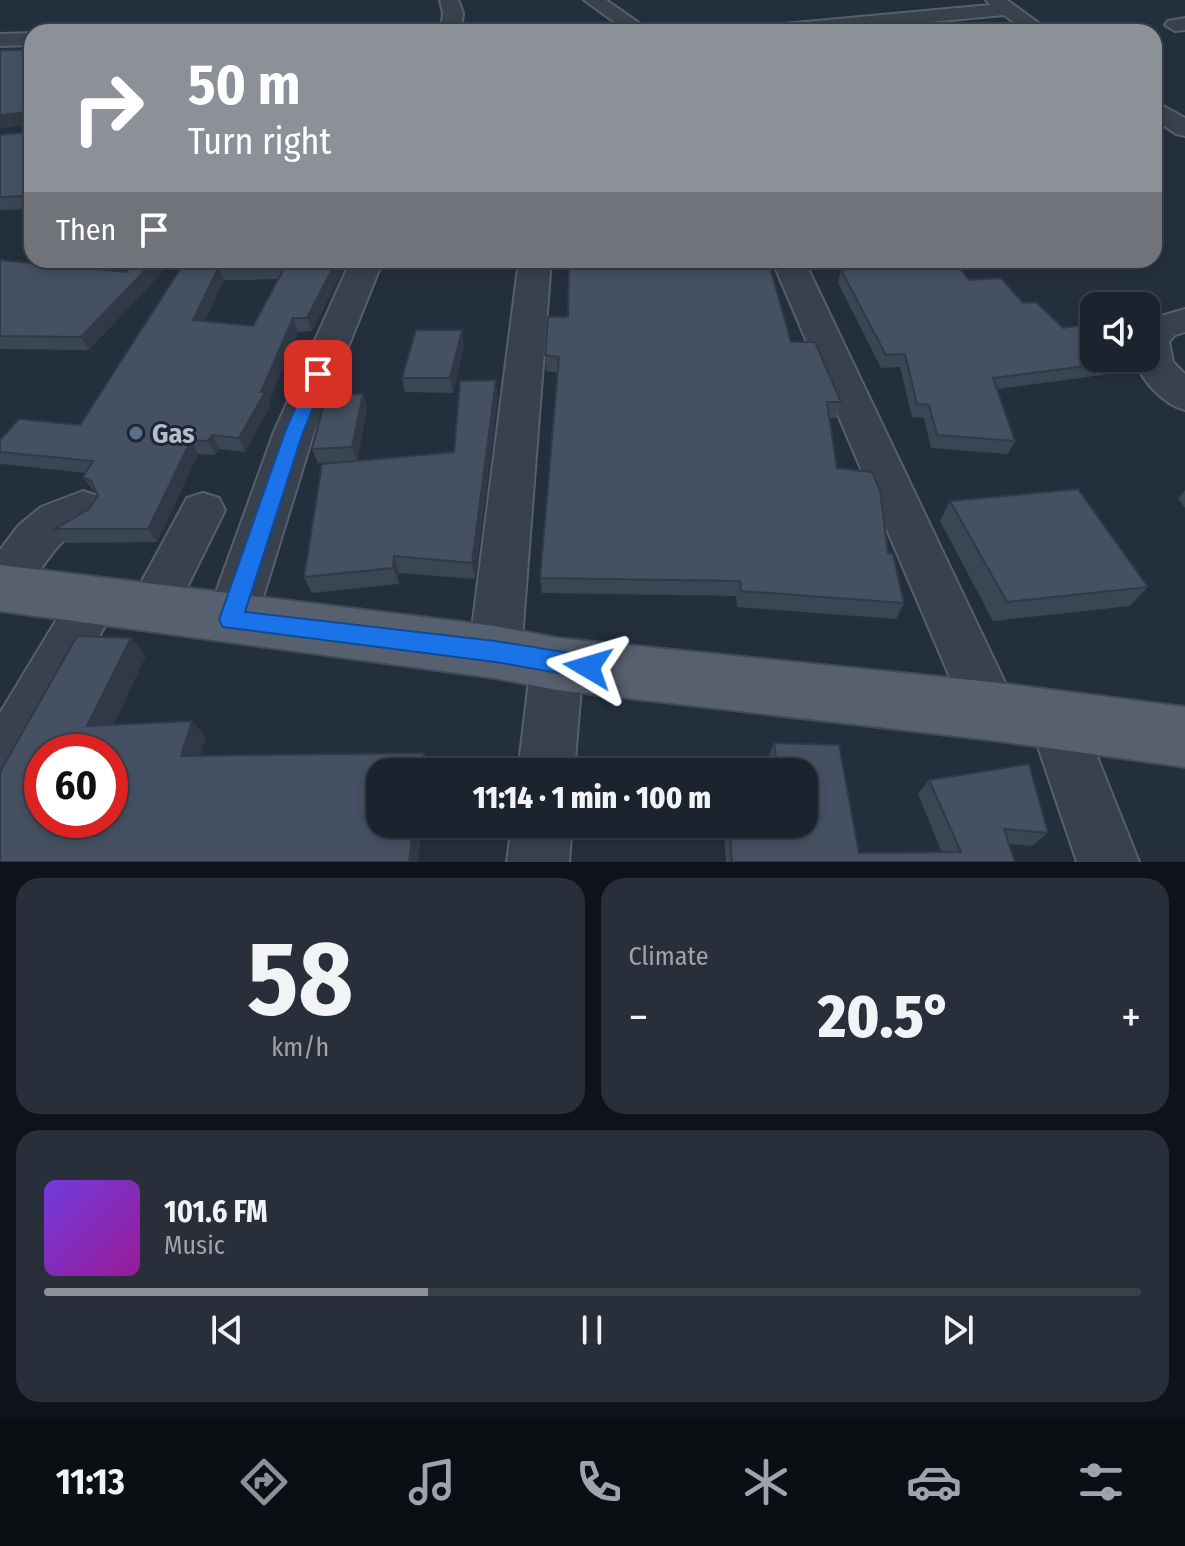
<!DOCTYPE html>
<meta charset="utf-8">
<style>
body{margin:0;font-family:"Fira Sans Condensed",sans-serif;background:#282f3a;color:#f1f3f6;height:100vh;display:flex;flex-direction:column;font-size:30px;white-space:nowrap}
*{box-sizing:border-box;margin:0}
p{font-size:26px;color:#a0a4aa}
.icon{flex:none;width:44px;height:44px;fill:none;stroke:currentColor;stroke-width:2;stroke-linecap:round;stroke-linejoin:round}
.map{position:relative;height:862px;overflow:hidden}
.drawer{display:flex;flex-direction:column;gap:16px;padding:16px;background:#0f1319;flex:1}
.drawer>*{flex:none}
.hud{position:absolute;left:24px;top:24px;width:1138px;height:244px;border-radius:24px;box-shadow:0 4px 12px #0003,0 0 0 2px #39404a;background:#8c9099;color:#fff;overflow:hidden}
.controls{position:absolute;left:1080px;top:292px;display:grid;gap:16px}
.controls a{display:grid;place-items:center;width:80px;height:80px;border-radius:16px;background:#1b232e;box-shadow:0 4px 12px #0003,0 0 0 2px #39404a;font-size:40px}
.speed{position:absolute;left:24px;top:734px;display:flex;gap:16px;font-size:40px;font-weight:700;text-align:center}
.speed>*{display:grid;place-content:center;width:104px;height:104px;border-radius:50%;background:#1b232e;box-shadow:0 4px 12px #0003,0 0 0 2px #39404a;line-height:1}
.speed .limit{border:12px solid #d22;background:#fff;color:#111}
.pin{position:absolute;display:grid;place-items:center;width:68px;height:68px;color:#fff;margin:-34px;border-radius:16px;box-shadow:0 4px 12px #0006}
.me{position:absolute;width:88px;margin:-44px;rotate:277deg;stroke-linejoin:round;filter:drop-shadow(0 0 6px #0008)}
.turn{display:flex;align-items:center;gap:28px;height:168px;padding:0 32px;font-size:36px}
.turn .icon{width:104px;height:104px;stroke-width:2.5}
.turn b{display:block;font-size:56px;line-height:68px}
.then{display:flex;align-items:center;height:76px;padding:0 32px;background:#0003;gap:16px;font-size:30px}
.big{font-size:60px;font-weight:800;line-height:1.1}
.drawer .tile{flex:1;display:flex;flex-direction:column;justify-content:center;gap:12px;min-width:0;padding:0 28px;border-radius:24px;background:#282f3a}
.drawer .dial{align-items:center;gap:0}
.dial b{font-size:104px;line-height:1}
.song{display:flex;align-items:center;gap:24px}
.cover{width:96px;height:96px;border-radius:12px;background:linear-gradient(135deg,hsl(260 70% 55%),hsl(300 70% 35%))}
.played{height:8px;border-radius:4px;background:linear-gradient(90deg,#8c9099 35%,#39404a 35%)}
.keys{display:flex;justify-content:space-around;direction:ltr}
.heat{display:flex;justify-content:space-between;align-items:center;font-size:44px;direction:ltr}
.drawer .tiles{flex:1;display:grid;gap:16px;grid-template-columns:1fr 1fr}
.tile:last-child{grid-column:span 2}
.trip{position:absolute;left:366px;top:758px;width:452px;height:80px;border-radius:24px;background:#1b232e;box-shadow:0 4px 12px #0003,0 0 0 2px #39404a;font-weight:800;line-height:80px;text-align:center}
.tab-bar{display:flex;height:128px;justify-content:space-around;align-items:center;background:#0b0e12;color:#a0a4aa}
.tab-bar .icon{width:56px;height:56px}
.tab-bar .current{color:#8c9099}
.tab-bar b{font-size:36px;color:#f1f3f6}
.map>svg:first-child{display:block}
.lines{fill:none;stroke-linecap:round;stroke-linejoin:round}
.minor-casing{stroke:#565f6c;stroke-width:4}
.major-casing{stroke:#414a57;stroke-width:4}
.minor{fill:#38414e;fill-rule:evenodd}
.major{fill:#56606e;fill-rule:evenodd}
.wall{fill:#3b4654;fill-rule:evenodd}
.shaded-wall{fill:#303945}
.building{fill:#455162;stroke:#303945;stroke-width:2;fill-rule:evenodd}
.route{fill:#1a73e8;stroke:#114b97;stroke-width:2}
.service-dot{fill:#5c6f8a;stroke:#1d2633;stroke-width:3}
.labels{text-anchor:middle;dominant-baseline:central;stroke-width:6;stroke-linejoin:round;paint-order:stroke}
.poi-label{font-size:28px;font-weight:bold;fill:#b4bcc9;stroke:#1d2633;text-anchor:start}
</style>
<div class="map">
<svg width="1185" height="862" viewBox="0 0 1185 862">
<rect width="100%" height="100%" fill="#242f3e"/>
<g class="lines">
<defs>
<g id="minor">
<path d="M440,0H458L463,13L461,32H441L443,13Z"/>
<path d="M584,0H606L652,32H628Z"/>
<path d="M986,0H1007L1051,32H1028L1004,15L825,32H752L762,26L990,5Z"/>
<path d="M1185,18V30L1175,31L1165,25L1168,21Z"/>
<path d="M32,33V45L0,46V34Z"/>
<path d="M1154,101L1185,118V136L1176,134L1154,119Z"/>
<path d="M351,260H383L314,432L256,620L248,636L231,642L214,636L206,620L274,432Z"/>
<path d="M519,260H551L521,652L513,669L495,675L477,669L469,652Z"/>
<path d="M772,260H804L1010,693L1018,711L1010,729L991,737L972,729Z"/>
<path d="M1185,309V332L1175,335L1169,342L1173,362L1185,374V410C1165,405 1138,379 1136,358H1146V325L1151,319Z"/>
<path d="M83,491L98,496L105,508L98,520C42,539 41,593 0,608V550L19,525L41,507Z"/>
<path d="M203,493L219,498L225,510L169,624L152,630L135,624L128,609L135,594L187,498Z"/>
<path d="M94,580L111,586L118,601L20,786L0,794V713L77,586Z"/>
<path d="M557,640L575,647L583,664L574,772H518L531,664L539,647Z"/>
<path d="M1056,693L1075,701L1139,862H1077L1029,720L1037,701Z"/>
<path d="M512,824H572L569,862H507Z"/>
</g>
<path id="major" d="M0,565L495,626L557,638L991,682L1185,707V767L991,740L557,690L495,678L0,611Z"/>
</defs>
<!-- minor casing -->
<use href="#minor" class="minor-casing"/>
<!-- major casing -->
<use href="#major" class="major-casing"/>
<!-- minor -->
<use href="#minor" class="minor"/>
<!-- major -->
<use href="#major" class="major"/>
</g>
<!-- wall -->
<g class="wall">
<path d="M32,49V209L0,210V135L28,132V124L0,128V50H30Z"/>
<path d="M0,260L126,272L89,350L0,349Z"/>
<path d="M186,260H348L312,331L298,332L269,402L270,406L245,452L219,449L215,455L198,454L157,542L66,543L55,529L89,509L98,496L83,477L86,473L1,464L0,463V440L80,425ZM279,279L253,326L205,321L224,280Z"/>
<path d="M714,260H768L791,342L841,402L836,418H829L837,468L888,553L904,603L896,619L737,607L736,596L542,593L540,578L558,373L546,371L545,355L714,263Z"/>
<path d="M841,270L969,280L1023,303L1118,362L1110,374L997,389L1015,441L1008,454L931,448L924,418L912,417L900,367L881,368L838,283Z"/>
<path d="M464,345L453,393L405,392L402,378Z"/>
<path d="M363,394L367,408L357,461L318,463L312,449Z"/>
<path d="M498,397L475,579L399,573V584L312,593L304,577L454,452Z"/>
<path d="M1185,490V508L1178,498Z"/>
<path d="M950,501L1148,587L1130,606L993,621L940,521Z"/>
<path d="M774,743L839,745L859,853H942L918,794L929,780L1029,764L1048,833L1032,846L1009,844L1015,862H726L724,836L729,824H804V772H770L768,758Z"/>
</g>
<!-- shaded-wall -->
<g class="shaded-wall">
<path d="M28,112L32,124L0,128V115Z"/>
<path d="M1160,225L1154,235V227Z"/>
<path d="M155,260H174L89,350L81,337Z"/>
<path d="M337,260H348L312,331L307,318Z"/>
<path d="M219,267L224,280L199,333L193,320Z"/>
<path d="M293,318L298,332L269,402L270,406L245,452L239,438L261,392Z"/>
<path d="M462,330L464,345L453,393L450,378Z"/>
<path d="M496,380L498,397L475,579L472,563Z"/>
<path d="M363,394L367,408L357,461L352,447Z"/>
<path d="M212,435L219,449L215,455L208,441Z"/>
<path d="M191,440L198,454L157,542L148,529Z"/>
<path d="M394,556L399,573V584L393,568Z"/>
<path d="M131,638L146,656L105,743L87,726Z"/>
<path d="M192,721L206,737L196,772L181,756Z"/>
<path d="M424,753L431,769L430,772H422Z"/>
<path d="M414,824H423L418,862H409Z"/>
</g>
<!-- building -->
<g class="building">
<path d="M32,49V196L0,197V135L28,132V112L0,115V50H30Z"/>
<path d="M0,260L126,272L132,260H155L81,337L0,336Z"/>
<path d="M186,260H337L307,318H293L261,392H265L239,438L212,435L208,441L191,440L148,529H55L89,509L98,496L91,481L83,477L93,461L0,452V440L19,419L80,425ZM286,265L253,326L193,320L219,267Z"/>
<path d="M716,260H768L791,342H815L841,402H827L837,468L872,472L880,490L888,553L893,554L904,603L741,591L740,581L540,578L559,357L545,355L548,317H568L569,264L717,263Z"/>
<path d="M954,261L969,280L1001,278L1023,303L1036,302L1063,328L1083,325L1094,337V358H1115L1118,362L993,378L1015,441L937,435L929,405L917,404L905,354L886,355L841,270Z"/>
<path d="M416,330H462L450,378H402Z"/>
<path d="M496,380L472,563L394,556L393,568L304,577L322,464L454,452L460,381Z"/>
<path d="M363,394L352,447L312,449L326,396Z"/>
<path d="M1078,489L1148,587L1007,602L950,501Z"/>
<path d="M77,636L131,638L87,726L192,721L181,756L424,753L422,772H380V824H414L409,862H0V772ZM42,752H110V820H42Z"/>
<path d="M774,743L839,745L859,853L961,852L929,780L1029,764L1048,833L1004,829L1015,862H732L729,824L785,825V824H804V772H778Z"/>
</g>
<!-- route -->
<path class="route" d="M318,369L327,374L303,432L245,612L495,641L588,656L596,659L600,667L596,675L588,678L495,662L223,627L219,620L285,432L310,374Z"/>
<!-- markers -->
<circle class="service-dot" cx="136" cy="433" r="8"/>
<g class="labels">
<!-- poi labels -->
<g class="poi-label">
<text x="152" y="433">Gas</text>
</g>
</g>
</svg>
<div class="controls">
<a><svg class="icon" aria-label="sound" viewBox="0 0 24 24"><path d="M4 9h4l5-4v14l-5-4H4zM17 9q2 3 0 6"/></svg></a>
</div>
<div class="speed"><div class="limit">60</div></div>
<div class="pin" style="left:318px;top:374px;background:#d93025"><svg class="icon" aria-label="arrive" viewBox="0 0 24 24"><path d="M6 21V4h12l-3 4 3 4H6"/></svg></div>
<svg class="me" style="left:588px;top:667px" viewBox="-20 -20 40 40"><path d="M0-17L14 15 0 8-14 15z" fill="#1a73e8" stroke="#fff" stroke-width="4"/></svg>
<div class="trip">11:14 · 1 min · 100 m</div>
<div class="hud">
<div class="turn"><svg class="icon" aria-label="right" viewBox="0 0 24 24"><path d="M7 20v-9h11M14 6l5 5-5 5"/></svg><div><b>50 m</b>Turn right</div></div>
<div class="then">Then<svg class="icon" aria-label="arrive" viewBox="0 0 24 24"><path d="M6 21V4h12l-3 4 3 4H6"/></svg></div>
</div>
</div>
<section class="drawer">
<div class="tiles">
<div class="tile dial"><b>58</b><p>km/h</p></div>
<div class="tile"><p>Climate</p>
<div class="heat"><a>−</a><b class="big">20.5°</b><a>+</a></div>
</div>
<div class="tile">
<div class="song"><i class="cover"></i><div><b>101.6 FM</b><p>Music</p></div></div>
<div class="played"></div>
<div class="keys"><svg class="icon" aria-label="previous" viewBox="0 0 24 24"><path d="M18 5L8 12l10 7zM5 5v14"/></svg><svg class="icon" aria-label="pause" viewBox="0 0 24 24"><path d="M8 5v14M16 5v14"/></svg><svg class="icon" aria-label="next" viewBox="0 0 24 24"><path d="M6 5l10 7-10 7zM19 5v14"/></svg></div>
</div>
</div>
</section>
<nav class="tab-bar">
<b>11:13</b>
<svg class="icon current" aria-label="directions" viewBox="0 0 24 24"><path d="M12 3l9 9-9 9-9-9zM9 14v-3h6M13 9l2 2-2 2"/></svg>
<svg class="icon" aria-label="music" viewBox="0 0 24 24"><path d="M9 18V5l10-2v13"/><circle cx="6" cy="18" r="3"/><circle cx="16" cy="16" r="3"/></svg>
<svg class="icon" aria-label="phone" viewBox="0 0 24 24"><path d="M5 4h4l2 5-3 2q2 4 5 5l2-3 5 2v4C11 20 4 13 5 4z"/></svg>
<svg class="icon" aria-label="climate" viewBox="0 0 24 24"><path d="M12 3v18M4 7l16 10M4 17L20 7"/></svg>
<svg class="icon" aria-label="car" viewBox="0 0 24 24"><path d="M5 17H2v-5l4-1 3-4h7l3 4 3 1v5h-3M9 17h6M6 11h13"/><circle cx="7" cy="17" r="2"/><circle cx="17" cy="17" r="2"/></svg>
<svg class="icon" aria-label="filters" viewBox="0 0 24 24"><path d="M4 7h16M4 17h16"/><circle cx="9" cy="7" r="2"/><circle cx="15" cy="17" r="2"/></svg>
</nav>
